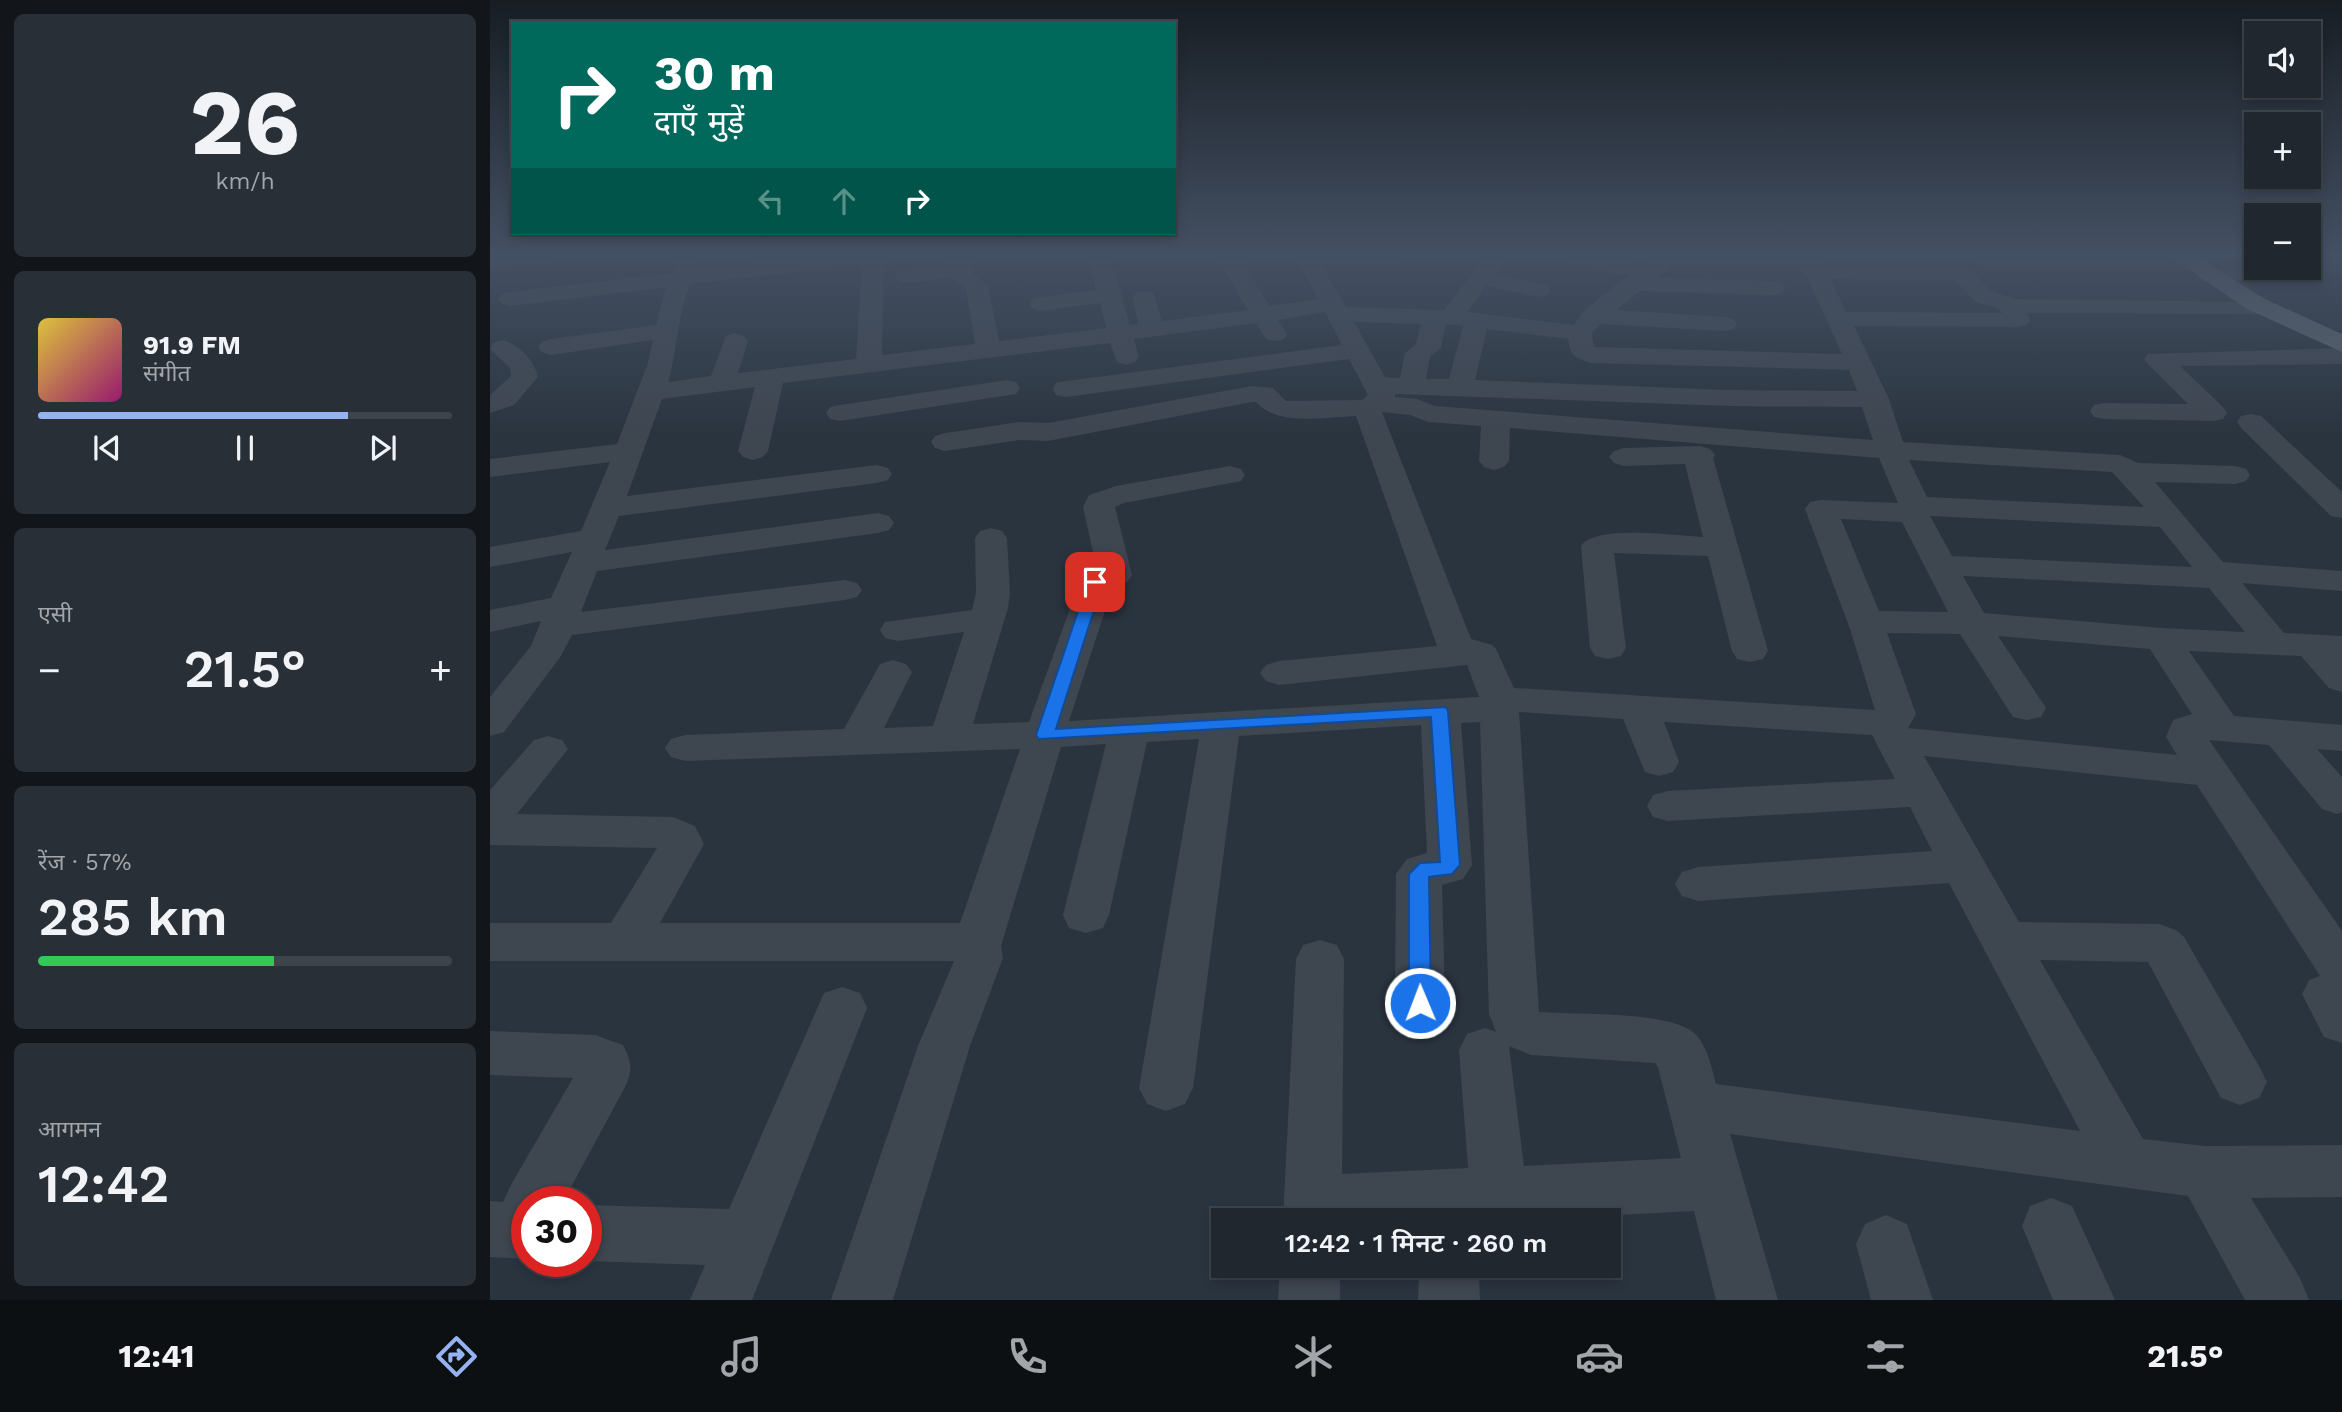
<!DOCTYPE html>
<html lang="hi">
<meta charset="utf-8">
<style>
body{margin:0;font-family:"Work Sans","Noto Sans Devanagari",sans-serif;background:#282f37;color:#f1f3f6;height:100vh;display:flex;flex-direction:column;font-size:26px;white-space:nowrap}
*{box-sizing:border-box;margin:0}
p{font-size:23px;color:#a2a5aa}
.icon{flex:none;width:38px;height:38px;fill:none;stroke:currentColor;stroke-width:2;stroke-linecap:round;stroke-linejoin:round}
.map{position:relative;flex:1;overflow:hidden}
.side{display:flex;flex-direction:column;gap:14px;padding:14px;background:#12151a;width:490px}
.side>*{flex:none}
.guide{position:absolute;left:21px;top:21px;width:665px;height:214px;border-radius:0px;box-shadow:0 4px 10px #0003,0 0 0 2px #3d444b;background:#00695c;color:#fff;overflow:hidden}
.buttons{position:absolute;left:1754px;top:21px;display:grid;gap:14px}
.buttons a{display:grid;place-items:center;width:77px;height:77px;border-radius:0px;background:#20272f;box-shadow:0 4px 10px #0003,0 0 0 2px #3d444b;font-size:35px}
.speed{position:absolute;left:21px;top:1186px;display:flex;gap:14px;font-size:35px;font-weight:700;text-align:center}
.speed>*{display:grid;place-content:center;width:91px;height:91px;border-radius:50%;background:#20272f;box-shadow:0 4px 10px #0003,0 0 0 2px #3d444b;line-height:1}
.speed .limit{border:10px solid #d22;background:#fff;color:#111}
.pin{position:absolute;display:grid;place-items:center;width:60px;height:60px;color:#fff;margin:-30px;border-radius:14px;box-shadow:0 4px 10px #0006}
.me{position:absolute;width:77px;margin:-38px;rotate:359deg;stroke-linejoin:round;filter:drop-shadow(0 0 5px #0008)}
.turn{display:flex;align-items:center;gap:24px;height:147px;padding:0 28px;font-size:32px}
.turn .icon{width:91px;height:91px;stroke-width:2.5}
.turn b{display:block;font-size:49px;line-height:60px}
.lanes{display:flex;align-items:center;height:66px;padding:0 28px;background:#0003;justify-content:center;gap:35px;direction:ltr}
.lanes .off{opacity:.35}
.big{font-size:52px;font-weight:600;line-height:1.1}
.side .widget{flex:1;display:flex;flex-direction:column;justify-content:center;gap:10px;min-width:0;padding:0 24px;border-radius:10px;background:#282f37}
.side .dial{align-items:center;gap:0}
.dial b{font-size:91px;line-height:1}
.song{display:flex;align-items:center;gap:21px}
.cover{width:84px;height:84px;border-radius:10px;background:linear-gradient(135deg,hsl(50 70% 55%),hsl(320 70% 35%))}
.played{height:7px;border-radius:4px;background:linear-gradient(90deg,#95b2f1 75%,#3d444b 75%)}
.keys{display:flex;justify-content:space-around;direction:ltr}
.heat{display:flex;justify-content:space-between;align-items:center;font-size:38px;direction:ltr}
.charge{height:10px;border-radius:5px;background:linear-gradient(90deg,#34c759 57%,#3d444b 0)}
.trip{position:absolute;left:721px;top:1208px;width:410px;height:70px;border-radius:0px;background:#20272f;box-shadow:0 4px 10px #0003,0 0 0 2px #3d444b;font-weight:600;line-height:70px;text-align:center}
.menu{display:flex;height:112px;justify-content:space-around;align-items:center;background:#0d1013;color:#a2a5aa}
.menu .icon{width:49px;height:49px}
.menu .active{color:#95b2f1}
.menu b{font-size:32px;color:#f1f3f6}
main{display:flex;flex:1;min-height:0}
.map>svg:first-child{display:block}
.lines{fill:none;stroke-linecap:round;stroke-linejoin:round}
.minor{fill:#3e4650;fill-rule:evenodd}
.major{fill:#5c656f;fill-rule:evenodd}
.route{fill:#1a73e8;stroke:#114b97;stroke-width:2}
</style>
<main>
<section class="side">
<div class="widget dial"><b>26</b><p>km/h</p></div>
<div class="widget">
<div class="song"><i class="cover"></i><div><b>91.9 FM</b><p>संगीत</p></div></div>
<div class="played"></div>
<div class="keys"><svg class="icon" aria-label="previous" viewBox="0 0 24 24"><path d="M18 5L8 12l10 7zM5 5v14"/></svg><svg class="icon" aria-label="pause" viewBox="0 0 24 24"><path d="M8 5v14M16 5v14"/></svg><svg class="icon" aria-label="next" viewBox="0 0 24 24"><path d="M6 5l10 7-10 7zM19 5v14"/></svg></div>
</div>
<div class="widget"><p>एसी</p>
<div class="heat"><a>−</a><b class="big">21.5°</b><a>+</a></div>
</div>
<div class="widget"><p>रेंज · 57%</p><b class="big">285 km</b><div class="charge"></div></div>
<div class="widget"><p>आगमन</p><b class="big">12:42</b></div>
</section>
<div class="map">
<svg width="1852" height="1300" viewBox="0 0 1852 1300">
<rect width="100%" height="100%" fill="#2a343f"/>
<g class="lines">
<!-- minor -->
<g class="minor">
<path d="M0,256H76L73,261L65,263L0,270Z"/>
<path d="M191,256H213L207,270L325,256H394L392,355L485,344L476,289L461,278L416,283L408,281L405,276L408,271L459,265L457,256H479L483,274L498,286L509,341L616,328L610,303L551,311L543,309L539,304L543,299L551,297L606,290L598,256H620L640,325L648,324L643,297L647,292H663L672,321L758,310L726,256H748L780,306L828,299L805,256H917L915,262L907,264H831L856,307L954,310L996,256H1019L1005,274L1057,285L1061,290L1057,295L1049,297L996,286L977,312L1084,325L1094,311L1133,279L1140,276L1069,261L1066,256H1108L1154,266L1168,256H1323L1331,265L1472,267L1480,269L1501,291L1526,299L1780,302L1784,307L1780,312L1772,314L1537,313L1540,320L1537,325L1528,327L1364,326L1399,399L1413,442L1630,455L1648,463L1745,466L1756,469L1760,475L1756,481L1745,484L1665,482L1733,562L1852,571V591L1752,583L1794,633L1852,636V692L1839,688L1811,656L1699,651L1744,716L1852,725V751L1827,749L1852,777V812L1847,814L1832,809L1779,745L1719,740L1852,931V1043L1834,1037L1812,994L1819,980L1830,976L1707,785L1434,756L1529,922L1669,924L1686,930L1694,937L1769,1066L1777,1082L1769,1098L1750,1105L1731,1098L1658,962L1550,960L1653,1139L1715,1146L1852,1145V1197L1761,1198L1810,1278L1819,1300H1755L1698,1196L1240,1134L1288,1300H1226L1204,1211L1026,1220H793L806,959L813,945L830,940L847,945L854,959L852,1174L978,1168L969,1050L977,1034L995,1028L1006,1032L999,1014L990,722L971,723L982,865L973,879L952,885L955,1003L948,1018L930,1024L912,1018L905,1003L906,874L917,859L937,853L931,725L749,736L703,1088L695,1104L676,1111L657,1104L649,1088L709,739L657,742L619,915L613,928L596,933L579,928L573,915L616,744L571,747L511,946L513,958L480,1046L403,1300H341L428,1046L464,961H0V923H121L167,848L0,845V790L44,740L58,736L72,740L78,749L27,814L183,817L205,826L214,844L170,923H470L530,749L195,761L181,757L175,748L181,739L195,735L354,729L390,664L403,660L416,664L422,672L394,728L443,726L474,632L408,641L395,638L390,630L395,622L482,610L486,593L485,538L490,531L501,528L512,531L517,538L520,593L518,608L483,724L539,722L578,614L585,586L593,575L607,570L593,507L599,495L626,486L740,466L751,469L755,475L751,481L634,503L625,507L642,575L637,582L619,589L614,614L579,721L989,697L977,665L789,685L776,681L770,673L776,665L789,661L947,646L866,416C835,417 788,427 766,402H762L558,441L530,440L455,451L445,448L441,442L445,436L455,433L530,422L558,423L762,386L783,388L796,401L872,400L878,395L859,359L576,397L566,395L563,389L566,383L576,381L852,345L835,312L788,320L797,334L794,339L785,341L776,339L766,323L644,339L649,357L645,362L636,365L627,362L620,343L293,383L278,451L273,457L263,460L253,457L248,451L265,387L172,399L137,496L387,465L398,468L402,474L398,480L387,483L129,516L115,550L388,513L399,516L404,523L399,530L388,533L107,571L91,612L355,580L367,583L372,590L367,597L355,600L82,635L71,656L14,732L0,736V697L41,646L51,621L0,632V610L61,598L82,552L0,567V547L91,531L120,462L0,477V459L127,444L158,363L163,340L61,355L52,352L48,347L52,342L61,339L166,325L176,287L20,306L12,304L8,299L12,294L20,292L183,273ZM372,264L366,359L248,373L258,341L254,336L245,333L236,336L221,376L178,382C188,350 187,315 200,284ZM1306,264L1317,277L1352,354L1104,347L1102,333L1110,324L1235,331L1244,329L1247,324L1244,319L1235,317L1126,310L1150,291L1284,295L1292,293L1296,288L1292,283L1284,281L1167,278L1183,266ZM1340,279L1466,281L1487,303L1504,306L1513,313L1356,312ZM864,322L931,324L926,344L915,353L910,378L895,377ZM956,324L973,326L959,379H936L940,357L951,348ZM997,329L1078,339C1080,356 1086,359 1102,363L1359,370L1367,391L1240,390L985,380ZM905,394L1240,406L1372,407L1383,440L945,406L927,399L905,397ZM892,412L920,415L938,422L991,426L989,461L994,467L1004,470L1014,467L1019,461L1020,428L1389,458L1408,503L1331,500L1320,502L1315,509L1360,629L1385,710L1024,688L1006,649L1002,645L981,639ZM1419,460L1622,472L1654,507L1437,497ZM1440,516L1670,527L1702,567L1462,556ZM1351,519L1412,522L1458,612L1389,611ZM1473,576L1719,588L1755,632L1672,628L1494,613ZM1397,633L1470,634L1523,717L1537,720L1551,717L1556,708L1508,636L1660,649L1702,714L1683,720L1676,737L1687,755L1418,728L1426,714ZM1029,712L1133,719L1155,772L1169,776L1183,772L1189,762L1174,722L1382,735L1405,779L1178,791L1163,795L1157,806L1163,817L1178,821L1420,807L1442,851L1208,867L1192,872L1185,884L1192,896L1208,901L1459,883L1590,1131L1226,1084C1221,1066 1217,1041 1200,1030C1169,1011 1088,1015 1049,1012ZM1019,1046L1041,1055L1165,1063L1168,1067L1191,1158L1034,1166Z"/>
<path d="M1489,256H1701L1709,258L1712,263L1709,268L1701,270L1496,268L1488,266L1485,261Z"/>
<path d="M1852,258V272L1719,282L1711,280L1708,275L1711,270L1766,265V268H1818V260Z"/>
<path d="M12,340C30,345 44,360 48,377L24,405L0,413V395L21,376L20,368L0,349L3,343Z"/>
<path d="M1852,348V364L1690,366L1733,407L1737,413L1733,419L1723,421L1614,419L1604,417L1600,411L1604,405L1614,403L1698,404L1658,364L1654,359L1658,354Z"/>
<path d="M517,380L526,382L530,388L526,394L350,421L340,419L336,413L340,407L350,405Z"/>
<path d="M1761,414L1771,416L1852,492V518L1841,516L1751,428L1747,422L1751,416Z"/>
<path d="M1210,446L1220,449L1225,455L1223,458L1278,651L1273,659L1260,662L1247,659L1242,651L1218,556L1124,553L1136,648L1131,656L1118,659L1105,656L1100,648L1091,546C1106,524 1186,536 1213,537L1195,464L1134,466L1124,463L1119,457L1124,451L1134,448Z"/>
<path d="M352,987L370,993L377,1008L262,1300H200L215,1265L96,1261V1205L239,1209L334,993Z"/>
<path d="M0,1031L105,1035L133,1045C142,1063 143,1070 135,1087L73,1202H37V1259L0,1257V1201L13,1202L22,1183L83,1078L0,1075Z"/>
<path d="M1561,1198L1582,1206L1625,1300H1563L1532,1226L1540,1206Z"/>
<path d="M1396,1215L1417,1224L1443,1300H1381L1366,1244L1375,1224Z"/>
<path d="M790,1265H850V1300H788Z"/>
<path d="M932,1265H986L989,1272L990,1300H928L929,1272Z"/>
</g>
<!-- major -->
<path class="major" d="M1679,256H1706L1775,299L1852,334V352L1757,309Z"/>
</g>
<!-- sky -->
<linearGradient id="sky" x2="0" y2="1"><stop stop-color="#171d23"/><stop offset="0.58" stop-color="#445063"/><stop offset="1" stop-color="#445063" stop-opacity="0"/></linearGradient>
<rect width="1852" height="438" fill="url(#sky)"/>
<!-- route -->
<path class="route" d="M605,577L613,582L566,729L956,707L958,711L970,865L962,874L939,877L941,1003L938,1009L930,1012L923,1009L919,1003V874L930,863L950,862L941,717L549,739L546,735L598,582Z"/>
</svg>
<div class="buttons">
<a><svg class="icon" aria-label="sound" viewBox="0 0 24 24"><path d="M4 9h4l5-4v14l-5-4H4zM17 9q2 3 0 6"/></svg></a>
<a>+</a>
<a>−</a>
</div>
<div class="speed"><div class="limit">30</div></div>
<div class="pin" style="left:605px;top:582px;background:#d93025"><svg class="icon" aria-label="arrive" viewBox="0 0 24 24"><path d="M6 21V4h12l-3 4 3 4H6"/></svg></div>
<svg class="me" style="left:930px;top:1003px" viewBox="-20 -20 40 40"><circle r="17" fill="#1a73e8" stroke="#fff" stroke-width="3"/><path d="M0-11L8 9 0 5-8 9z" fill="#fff"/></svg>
<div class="trip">12:42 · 1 मिनट · 260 m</div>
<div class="guide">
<div class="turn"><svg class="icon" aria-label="right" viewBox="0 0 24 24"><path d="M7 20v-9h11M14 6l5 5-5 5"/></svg><div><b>30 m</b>दाएँ मुड़ें</div></div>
<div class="lanes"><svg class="icon off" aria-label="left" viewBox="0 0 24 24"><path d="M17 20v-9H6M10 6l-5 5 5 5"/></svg><svg class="icon off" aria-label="ahead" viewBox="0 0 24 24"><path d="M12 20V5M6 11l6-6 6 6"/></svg><svg class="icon" aria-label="right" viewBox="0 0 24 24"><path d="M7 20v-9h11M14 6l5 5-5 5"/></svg></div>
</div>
</div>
</main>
<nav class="menu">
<b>12:41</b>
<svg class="icon active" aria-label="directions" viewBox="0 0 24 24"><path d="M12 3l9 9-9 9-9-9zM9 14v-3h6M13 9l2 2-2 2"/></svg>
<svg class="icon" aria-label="music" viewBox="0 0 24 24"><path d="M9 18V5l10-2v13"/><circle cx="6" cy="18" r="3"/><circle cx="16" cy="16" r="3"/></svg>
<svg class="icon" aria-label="phone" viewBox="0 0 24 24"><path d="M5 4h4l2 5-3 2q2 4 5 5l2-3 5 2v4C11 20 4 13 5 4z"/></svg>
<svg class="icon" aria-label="climate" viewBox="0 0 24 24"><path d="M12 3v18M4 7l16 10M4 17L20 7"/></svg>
<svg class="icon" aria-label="car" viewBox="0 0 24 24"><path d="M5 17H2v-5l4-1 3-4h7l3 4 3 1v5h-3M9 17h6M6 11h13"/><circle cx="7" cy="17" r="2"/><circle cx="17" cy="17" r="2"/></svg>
<svg class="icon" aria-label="filters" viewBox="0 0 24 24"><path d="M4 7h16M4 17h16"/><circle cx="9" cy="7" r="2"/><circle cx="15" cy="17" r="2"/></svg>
<b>21.5°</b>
</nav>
